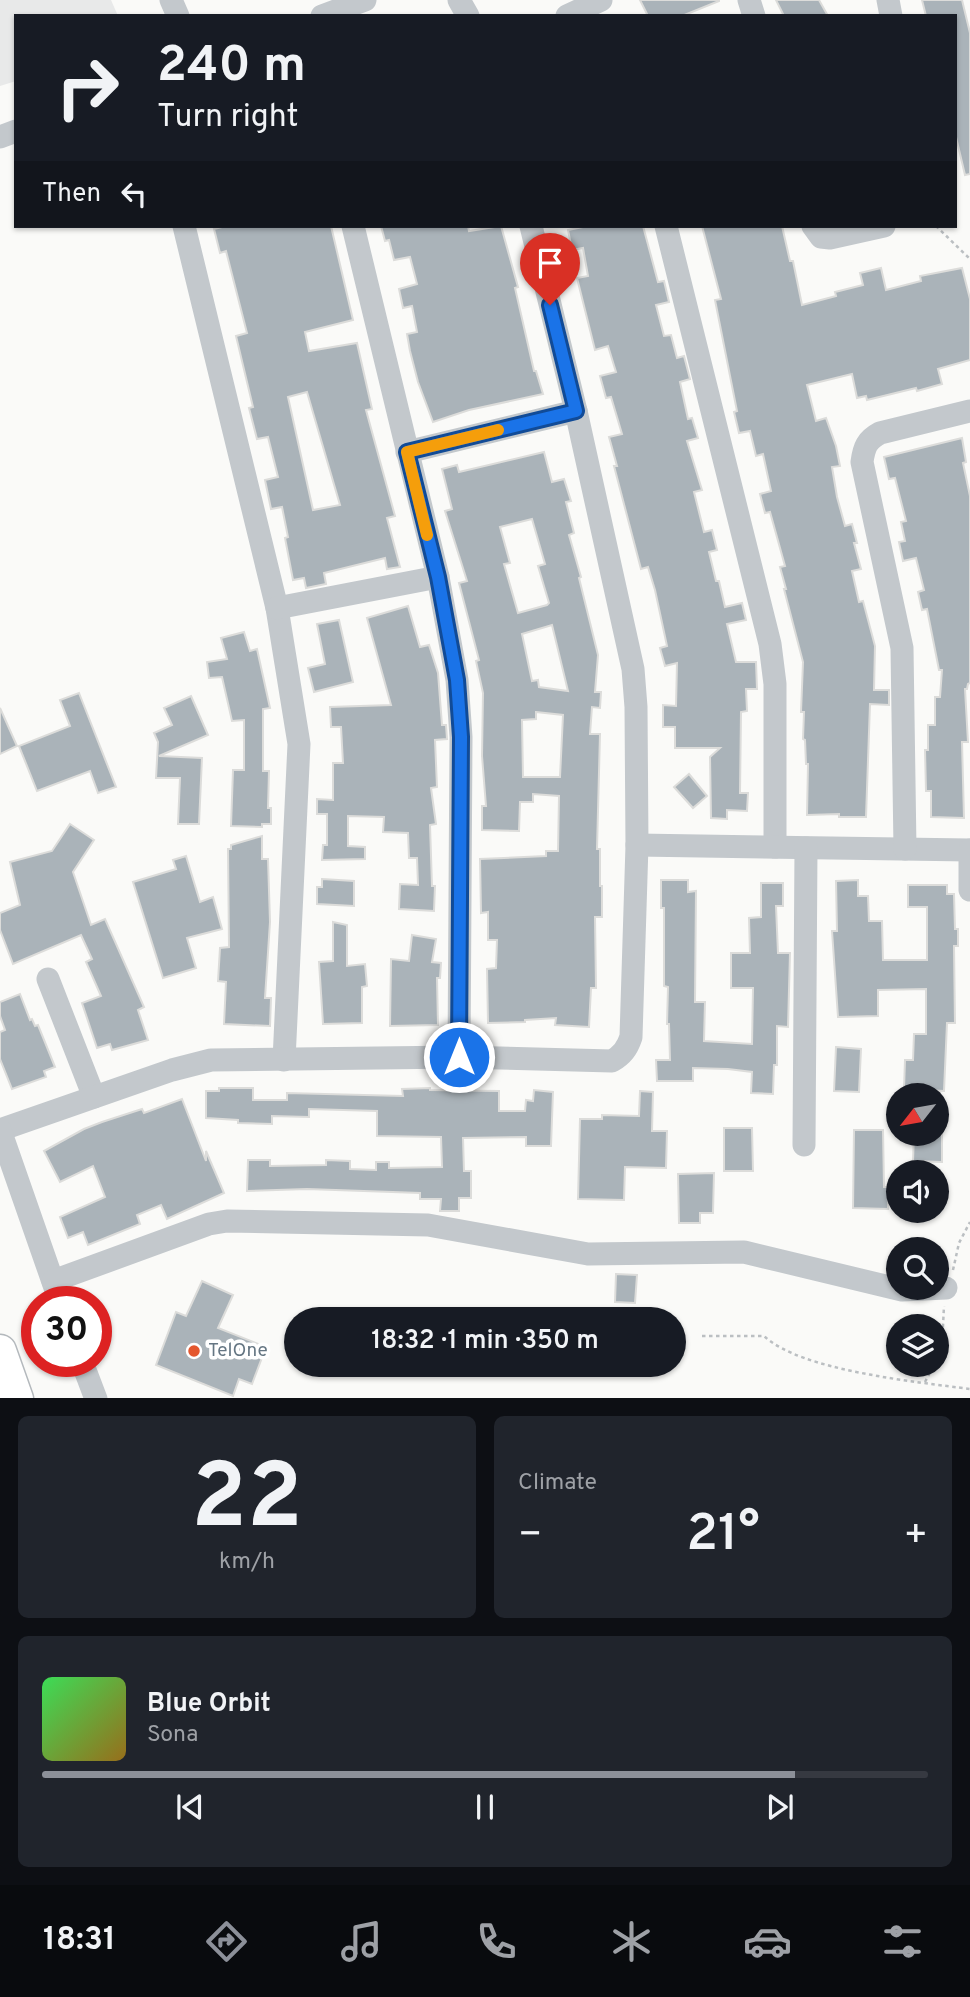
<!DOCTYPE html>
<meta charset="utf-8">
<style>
body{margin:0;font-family:Overpass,sans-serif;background:#20242c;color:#f1f3f6;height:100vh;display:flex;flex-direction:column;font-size:26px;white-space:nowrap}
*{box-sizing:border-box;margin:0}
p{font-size:23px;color:#9ea1a6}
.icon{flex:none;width:38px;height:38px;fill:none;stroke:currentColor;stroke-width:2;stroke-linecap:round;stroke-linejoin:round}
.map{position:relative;height:1398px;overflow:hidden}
.drawer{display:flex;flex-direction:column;gap:18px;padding:18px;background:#0d0f14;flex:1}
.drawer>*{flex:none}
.top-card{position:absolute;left:14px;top:14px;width:943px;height:214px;border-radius:0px;box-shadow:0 2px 5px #0004;background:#171b24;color:#f1f3f6;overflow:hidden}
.needle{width:46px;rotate:239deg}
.fabs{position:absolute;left:886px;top:1083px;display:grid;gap:14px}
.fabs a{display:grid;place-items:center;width:63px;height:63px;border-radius:50%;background:#171b24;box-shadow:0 2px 5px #0004;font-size:35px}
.speed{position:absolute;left:21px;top:1286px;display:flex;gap:14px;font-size:35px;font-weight:700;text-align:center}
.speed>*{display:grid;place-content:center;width:91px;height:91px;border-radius:50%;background:#171b24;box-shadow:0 2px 5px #0004;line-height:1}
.speed .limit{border:10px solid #d22;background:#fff;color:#111}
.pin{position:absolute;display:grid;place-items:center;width:60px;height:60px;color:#fff;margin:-72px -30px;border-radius:50% 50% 50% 0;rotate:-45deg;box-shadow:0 0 7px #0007}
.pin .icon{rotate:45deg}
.me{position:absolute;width:77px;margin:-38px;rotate:0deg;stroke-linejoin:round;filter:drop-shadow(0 0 5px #0008)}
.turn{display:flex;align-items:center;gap:24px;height:147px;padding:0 28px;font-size:32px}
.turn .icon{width:91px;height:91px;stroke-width:2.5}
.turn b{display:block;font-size:49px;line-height:60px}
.then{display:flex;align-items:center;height:66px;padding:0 28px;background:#0003;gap:14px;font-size:26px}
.big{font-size:52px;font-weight:600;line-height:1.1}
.drawer .card{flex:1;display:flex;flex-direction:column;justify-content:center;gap:10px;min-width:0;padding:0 24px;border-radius:10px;background:#20242c}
.drawer .dial{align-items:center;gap:0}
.dial b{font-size:91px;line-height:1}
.song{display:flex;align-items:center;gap:21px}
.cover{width:84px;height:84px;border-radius:10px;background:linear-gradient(135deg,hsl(130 70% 55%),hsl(40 70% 35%))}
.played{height:7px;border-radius:4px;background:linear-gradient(90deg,#8c9099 85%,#363941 85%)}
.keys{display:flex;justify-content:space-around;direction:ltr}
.heat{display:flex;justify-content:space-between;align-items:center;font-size:38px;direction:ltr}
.drawer .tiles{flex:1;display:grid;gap:18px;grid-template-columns:1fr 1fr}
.card:last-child{grid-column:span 2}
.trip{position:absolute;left:284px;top:1307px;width:402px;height:70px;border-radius:35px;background:#171b24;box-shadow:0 2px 5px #0004;font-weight:600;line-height:70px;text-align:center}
.tab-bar{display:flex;height:112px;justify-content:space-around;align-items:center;background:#090b0e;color:#9ea1a6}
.tab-bar .icon{width:49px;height:49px}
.tab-bar .on{color:#8c9099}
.tab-bar b{font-size:32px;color:#f1f3f6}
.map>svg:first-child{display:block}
.built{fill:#e8e9e9}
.building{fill:#aab3b9;stroke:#dcdcda;stroke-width:2;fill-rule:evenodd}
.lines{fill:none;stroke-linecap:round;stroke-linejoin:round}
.highway-casing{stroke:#b4b9bd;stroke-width:35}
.path{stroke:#bbbfc2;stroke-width:2.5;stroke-dasharray:3.5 3.5;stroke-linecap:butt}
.minor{stroke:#c3c8cc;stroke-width:23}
.highway{stroke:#fff;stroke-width:32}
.route-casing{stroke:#114b97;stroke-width:18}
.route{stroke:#1a73e8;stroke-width:12}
.slow{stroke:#f59e0b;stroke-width:12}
.poi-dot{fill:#e4572e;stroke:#fff;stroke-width:2.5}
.labels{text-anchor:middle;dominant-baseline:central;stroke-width:7;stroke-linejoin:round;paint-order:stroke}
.poi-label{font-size:19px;fill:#657683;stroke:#fff;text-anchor:start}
</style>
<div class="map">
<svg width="970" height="1399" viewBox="0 0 970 1399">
<rect width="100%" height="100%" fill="#fafaf8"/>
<!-- built -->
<path class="built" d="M0,0H111L118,16H16V81L0,86Z"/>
<!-- building -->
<g class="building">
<path d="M640,0H719V1L682,16H648Z"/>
<path d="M776,0H819L828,16H784Z"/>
<path d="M922,0H962L970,33V174L965,175L956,137V16H926Z"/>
<path d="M226,226H331L353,320L305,332L309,351L357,343L372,409L366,410L395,516L387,518L400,567L387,569L385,558L324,573L326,584L306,588L304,578L293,580L285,538L288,537L282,507L271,509L265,480L278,477L268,437L257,439L249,408L253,407L236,336L247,333L226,251L220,253L214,229ZM307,392L340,505L313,510L288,397Z"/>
<path d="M381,226H468L469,231L501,226L518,287L515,288L534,371H536L543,394L469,410L433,422L418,382L410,351L407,334L417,332L412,306L403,308L399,289L417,284L410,257L394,260L389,240L385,241Z"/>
<path d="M588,226H643L658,282L664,281L669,302L656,305L664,336L671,335L677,358L684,356L690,379L680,382L688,419L692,418L698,438L687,441L702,490L694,492L704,532L712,530L717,550L709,552L716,581H719L725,607L742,603L746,620L727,624L736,662H756L757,689H746L747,711L741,712L740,793H748L747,811L727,810V819L711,818L710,757L720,748H675V727H663V705L676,706L677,663L665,666L660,648L667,646L655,590L648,567L641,569L614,466H617L609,437L622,434L611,397L606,398L600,376L616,372L608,346L595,350L577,278L588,276L583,248L572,250L568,230Z"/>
<path d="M702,226H782L790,261H793L802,305L836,296L835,292L863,285L860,273L881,268L886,290L921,281L920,276L962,268L970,299V360L938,369L942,384L917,391L916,388L867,400L866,396L857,398L852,374L807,385L816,421L826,418L836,446L840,466L832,467L837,497L845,526L852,524L857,543H854L861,569L852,571L859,602L863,601L875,646L874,690H889V705L870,704L866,817H839V814L807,815L808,764H806L805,740L803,739L804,712H801L803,662L784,589H786L780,567L785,566L770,512L765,513L760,494L771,491L763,454L756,456L750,431L739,433L734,412L737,411L715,300L721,299Z"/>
<path d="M962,438L966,462L963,463L970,496V683L968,684L967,689H965L968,742H962L964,818L931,817V791H926L925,750H928V725H935V697H940L942,670H939L927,609L922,610L918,592L924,590L916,558L903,561L899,542L905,541L901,522L906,521L895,478L889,479L884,457Z"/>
<path d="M544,452L552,482L564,479L571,501L566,502L574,533L569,535L581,577L579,578L598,655L595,692H601L600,708L592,707L590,734H600L597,849H600V886H602V917H595L596,988H591L589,1027L555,1025L556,1018L525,1020V1022L488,1023L487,969L496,968L497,940H488V912L481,913L480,859L546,856V851H558L559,796L533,794V802H520L519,831L482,830V806H486L482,756L483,693L476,661L479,660L459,583L467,581L445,511L452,509L442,469L457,465L459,472ZM532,519L545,564L538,566L549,603L547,605L518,613L504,564L510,563L500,527ZM552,625L568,691L539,687L538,680L532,681L522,634ZM536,712L563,715L560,777H523L522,720L536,719Z"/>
<path d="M408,606L420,647L429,645L438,673L442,725H446L447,739L435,740L437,787L431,788L436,824L430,825L432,886H435L434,911L399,909L400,884L418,885L417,858H409L408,833L383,832L384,817L348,816V846L365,847V859L322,860L323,845H327V814H317V799L333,800V763H343L341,727H331L330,707L391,705L367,618Z"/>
<path d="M339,620L353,682L314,692L308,668L325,664L317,624Z"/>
<path d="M244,632L250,651L257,649L270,708L263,709V771H269L268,808H271V824H262V827L231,826L233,770H244V720L232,721L222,677L209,678L207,662L227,659L221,638Z"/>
<path d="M79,693L116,787L98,793L90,771L37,791L19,746L70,726L60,700Z"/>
<path d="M191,696L208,735L159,756L202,758L199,824H178L180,778H156L158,742L154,733L172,725L164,708Z"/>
<path d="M0,708L17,746L0,754Z"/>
<path d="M689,774L707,796L693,808L674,787Z"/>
<path d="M70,824L94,840L73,872L91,925L105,919L144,1007L138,1010L148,1040L112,1050L110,1044L97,1048L82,1003L101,996L86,962L92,959L81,935L13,964L0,930V913L20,905L10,862L52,851Z"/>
<path d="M262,836V859H268L270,922L265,998H271L270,1026L224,1024L226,982L218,981L220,948L229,947L228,849H231V845Z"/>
<path d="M186,856L200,902L213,897L222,929L187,938L196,968L163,978L133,882L176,869L173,860Z"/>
<path d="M322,879L354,881V906L317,904V887H322Z"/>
<path d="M661,880H688V892L696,891L695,1002H705L704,1041L752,1044L753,988H731V953H750L749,918L761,917V883H783V906H776L778,953H790L788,1027L777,1026V1065H774L773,1094L751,1093L752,1072L728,1069L693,1068V1081H657L656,1060H670L669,1024H667L668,987L664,986V908H661Z"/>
<path d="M858,880V896H868L869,921H882L883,960H927V907H908V885H947V894H954L955,929H958V946H954L955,1023H947L944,1091L904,1089L905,1060H913L914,1034H926V989L878,990V1016L838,1017L832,931H837L836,881Z"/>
<path d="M333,922L347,925V966L365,964L367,986L362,987V1023L323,1024L319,962L333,961Z"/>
<path d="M412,935L436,939L432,962L441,963L440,978H437L438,1025L390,1026L391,959L409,961Z"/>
<path d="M20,994L30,1020L32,1019L35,1026L38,1025L55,1067L44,1071L46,1077L12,1089L0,1059V1032L5,1030L0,1016V1002Z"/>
<path d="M836,1047L861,1049L859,1092L834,1091Z"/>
<path d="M219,1088H253V1100H287V1093L403,1096L402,1089L430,1088V1090L499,1091V1111H525L526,1100L533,1101L534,1090L553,1092L551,1146H526V1137L463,1138L464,1171H471V1198H459V1211H440L441,1199H420V1193L307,1189L247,1191L248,1160H270V1166L326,1165V1160L350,1161V1169L376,1170V1162H389V1168L442,1167L441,1137L377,1136V1111L309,1109V1117L272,1116V1124L238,1123V1120L206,1118V1091H219Z"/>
<path d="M640,1091L653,1092L652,1131H667L666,1168L625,1167L624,1200L578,1199L580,1119H602V1115L639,1116Z"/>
<path d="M182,1099L206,1161V1151L224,1193L167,1219L161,1205L137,1215L140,1224L88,1245L83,1232L68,1238L60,1217L105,1197L93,1166L60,1182L44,1151L84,1129L102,1122L142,1109L144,1113Z"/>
<path d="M724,1128H752L753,1171H724Z"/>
<path d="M854,1130H883L884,1187H889L888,1209L853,1208Z"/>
<path d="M914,1134H942V1162L913,1161Z"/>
<path d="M714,1173L713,1213H700V1223H679L678,1174Z"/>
<path d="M616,1274L637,1275L635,1303L615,1302Z"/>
<path d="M202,1281L233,1295L218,1328L266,1347L252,1384L239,1379L233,1396L156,1365L176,1312L186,1316Z"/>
</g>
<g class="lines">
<defs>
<path id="highway" d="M0,1351L17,1399"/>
</defs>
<!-- highway casing -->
<use href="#highway" class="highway-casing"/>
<!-- path -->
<g class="path">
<path d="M936,226L970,259"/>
<path d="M953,1270L959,1243L970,1222"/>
<path d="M702,1336H764C801,1371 918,1382 970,1389"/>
<path d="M936,1361L942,1345L944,1306"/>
<path d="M925,1382L934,1365"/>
</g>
<!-- minor -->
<g class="minor">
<path d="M171,0L178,16"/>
<path d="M459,0L468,16"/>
<path d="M749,0L754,16"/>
<path d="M888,0L891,16"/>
<path d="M322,16L365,0"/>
<path d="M567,16L601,0"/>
<path d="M0,137L16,131"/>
<path d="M184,226L277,608L299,744L284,1060"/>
<path d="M353,226L438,577L457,680L461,737L459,1057"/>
<path d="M666,226L770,644L775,684V847"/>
<path d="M813,226L821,237L830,238L884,226"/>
<path d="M407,452L576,411"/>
<path d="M277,608L438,577"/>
<path d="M637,845L970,850"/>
<path d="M905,849L902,648L862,462C864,447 867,440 880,433L970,411"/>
<path d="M970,850V890"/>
<path d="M48,979L94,1097"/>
<path d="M0,1130L172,1070L211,1060L459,1057L612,1061C622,1055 627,1049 631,1037L637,845L636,707L633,669L576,411L531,226"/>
<path d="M0,1130L60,1302"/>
<path d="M804,1145L806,848"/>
<path d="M53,1281L209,1224L227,1221L428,1225L588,1254L744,1252L902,1290L946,1288"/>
<path d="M82,1362L96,1399"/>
</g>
<!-- highway -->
<use href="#highway" class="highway"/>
</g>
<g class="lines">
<defs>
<path id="route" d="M459,1057L461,737L457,680L438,577L407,452L576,411L550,305"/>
</defs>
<!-- route casing -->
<use href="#route" class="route-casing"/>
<!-- route -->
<use href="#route" class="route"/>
<!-- slow -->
<path class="slow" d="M427,535L407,452L498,430"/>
</g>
<!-- markers -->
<circle class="poi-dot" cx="194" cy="1351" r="7"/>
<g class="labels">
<!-- poi labels -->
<g class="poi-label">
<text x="208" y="1351">TelOne</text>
</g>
</g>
</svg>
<div class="fabs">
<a><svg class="needle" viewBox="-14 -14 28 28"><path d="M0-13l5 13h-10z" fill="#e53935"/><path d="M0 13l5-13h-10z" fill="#9ea1a6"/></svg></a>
<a><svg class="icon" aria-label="sound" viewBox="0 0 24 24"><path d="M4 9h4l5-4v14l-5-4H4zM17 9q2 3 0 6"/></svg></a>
<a><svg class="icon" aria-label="search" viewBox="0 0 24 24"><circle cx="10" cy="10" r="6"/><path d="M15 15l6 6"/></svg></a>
<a><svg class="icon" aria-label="layers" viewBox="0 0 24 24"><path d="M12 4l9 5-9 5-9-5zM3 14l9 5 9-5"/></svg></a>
</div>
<div class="speed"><div class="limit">30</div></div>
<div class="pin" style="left:550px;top:305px;background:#d93025"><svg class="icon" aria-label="arrive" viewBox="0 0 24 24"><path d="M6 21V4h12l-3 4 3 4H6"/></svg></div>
<svg class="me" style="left:459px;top:1057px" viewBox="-20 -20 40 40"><circle r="17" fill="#1a73e8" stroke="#fff" stroke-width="3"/><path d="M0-11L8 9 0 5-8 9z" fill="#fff"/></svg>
<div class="trip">18:32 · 1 min · 350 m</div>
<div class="top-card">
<div class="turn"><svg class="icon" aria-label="right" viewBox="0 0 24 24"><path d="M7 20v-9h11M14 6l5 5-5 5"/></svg><div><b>240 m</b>Turn right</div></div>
<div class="then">Then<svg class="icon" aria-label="left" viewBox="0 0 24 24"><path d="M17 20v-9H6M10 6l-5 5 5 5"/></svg></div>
</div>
</div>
<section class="drawer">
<div class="tiles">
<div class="card dial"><b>22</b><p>km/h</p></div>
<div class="card"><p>Climate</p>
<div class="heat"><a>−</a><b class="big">21°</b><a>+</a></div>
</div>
<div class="card">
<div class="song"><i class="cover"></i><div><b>Blue Orbit</b><p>Sona</p></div></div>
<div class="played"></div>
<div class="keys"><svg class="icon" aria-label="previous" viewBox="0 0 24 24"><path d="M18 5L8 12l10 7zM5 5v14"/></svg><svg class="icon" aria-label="pause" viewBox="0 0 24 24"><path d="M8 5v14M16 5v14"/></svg><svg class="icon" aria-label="next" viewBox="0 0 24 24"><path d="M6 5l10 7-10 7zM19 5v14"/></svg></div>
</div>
</div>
</section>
<nav class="tab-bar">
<b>18:31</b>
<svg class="icon on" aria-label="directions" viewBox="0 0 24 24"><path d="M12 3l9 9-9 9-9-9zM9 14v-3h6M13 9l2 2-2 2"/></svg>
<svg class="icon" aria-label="music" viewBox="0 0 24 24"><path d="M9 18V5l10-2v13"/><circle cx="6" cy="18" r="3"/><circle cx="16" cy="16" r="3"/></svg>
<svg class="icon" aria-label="phone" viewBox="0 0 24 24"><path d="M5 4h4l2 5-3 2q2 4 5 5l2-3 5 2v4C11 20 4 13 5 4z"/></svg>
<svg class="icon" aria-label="climate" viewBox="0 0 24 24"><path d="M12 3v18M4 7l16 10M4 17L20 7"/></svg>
<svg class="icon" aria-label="car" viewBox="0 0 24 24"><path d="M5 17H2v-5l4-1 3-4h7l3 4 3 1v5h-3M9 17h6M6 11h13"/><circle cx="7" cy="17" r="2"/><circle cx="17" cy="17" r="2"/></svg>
<svg class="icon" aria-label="filters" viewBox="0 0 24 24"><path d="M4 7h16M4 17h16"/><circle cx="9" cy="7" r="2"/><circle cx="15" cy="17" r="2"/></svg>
</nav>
